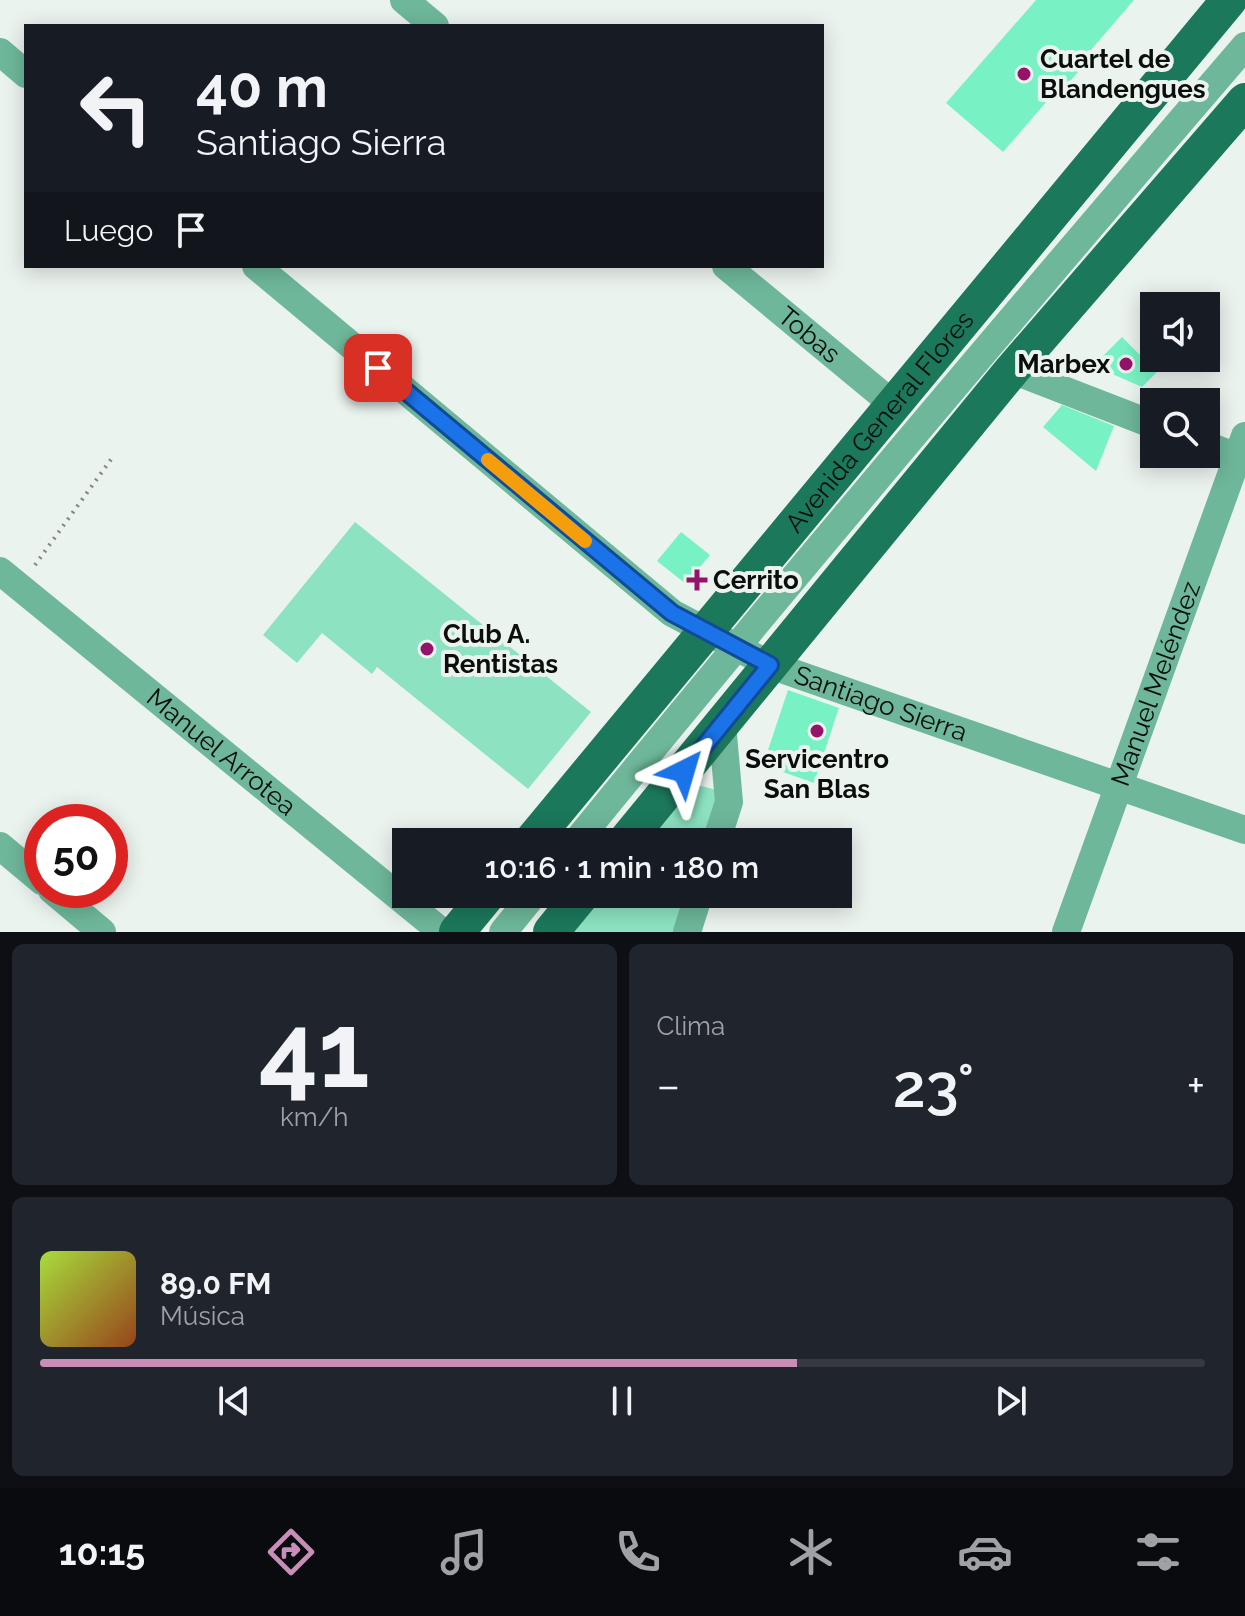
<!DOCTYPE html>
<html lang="es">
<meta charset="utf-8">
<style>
body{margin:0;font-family:Raleway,sans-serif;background:#20242c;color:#f1f3f6;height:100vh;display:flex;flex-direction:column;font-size:30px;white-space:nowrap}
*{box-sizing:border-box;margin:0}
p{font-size:26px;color:#9ea1a6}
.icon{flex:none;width:44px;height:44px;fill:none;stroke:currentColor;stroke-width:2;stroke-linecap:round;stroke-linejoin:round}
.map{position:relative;height:932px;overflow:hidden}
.details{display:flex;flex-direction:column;gap:12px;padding:12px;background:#0d0f14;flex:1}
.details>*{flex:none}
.top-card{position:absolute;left:24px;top:24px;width:800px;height:244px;border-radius:0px;box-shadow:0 4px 20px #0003;background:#171b24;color:#f1f3f6;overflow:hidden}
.controls{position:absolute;left:1140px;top:292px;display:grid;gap:16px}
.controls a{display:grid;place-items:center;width:80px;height:80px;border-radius:0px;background:#171b24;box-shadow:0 4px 20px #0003;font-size:40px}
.speed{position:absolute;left:24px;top:804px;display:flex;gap:16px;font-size:40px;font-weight:700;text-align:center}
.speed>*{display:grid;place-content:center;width:104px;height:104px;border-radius:50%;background:#171b24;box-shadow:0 4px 20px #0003;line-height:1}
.speed .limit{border:12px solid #d22;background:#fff;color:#111}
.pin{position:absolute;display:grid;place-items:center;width:68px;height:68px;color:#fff;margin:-34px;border-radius:16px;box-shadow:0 4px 12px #0006}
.me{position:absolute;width:88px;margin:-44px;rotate:40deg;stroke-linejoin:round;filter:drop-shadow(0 0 6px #0008)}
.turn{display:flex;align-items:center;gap:28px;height:168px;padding:0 40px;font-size:36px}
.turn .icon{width:104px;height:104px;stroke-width:2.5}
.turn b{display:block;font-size:56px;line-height:68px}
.then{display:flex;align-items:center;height:76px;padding:0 40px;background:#0003;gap:16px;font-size:30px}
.big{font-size:60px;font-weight:600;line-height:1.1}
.details .widget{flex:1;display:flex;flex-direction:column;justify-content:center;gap:12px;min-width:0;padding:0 28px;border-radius:12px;background:#20242c}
.details .dial{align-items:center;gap:0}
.dial b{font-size:104px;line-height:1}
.song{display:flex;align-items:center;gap:24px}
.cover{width:96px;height:96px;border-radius:12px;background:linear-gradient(135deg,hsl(80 70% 55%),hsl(20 70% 35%))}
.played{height:8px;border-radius:4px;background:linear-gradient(90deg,#c88eb7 65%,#363941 65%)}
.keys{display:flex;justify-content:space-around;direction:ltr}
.heat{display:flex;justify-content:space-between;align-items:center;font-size:44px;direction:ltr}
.details .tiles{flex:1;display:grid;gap:12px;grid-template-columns:1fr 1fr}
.widget:last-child{grid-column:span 2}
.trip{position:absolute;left:392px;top:828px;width:460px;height:80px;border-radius:0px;background:#171b24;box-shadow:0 4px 20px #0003;font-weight:600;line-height:80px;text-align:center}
.dock{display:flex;height:128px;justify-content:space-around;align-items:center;background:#090b0e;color:#9ea1a6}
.dock .icon{width:56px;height:56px}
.dock .current{color:#c88eb7}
.dock b{font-size:36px;color:#f1f3f6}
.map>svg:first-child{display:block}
.green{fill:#8de3c1}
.building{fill:#78f2c5}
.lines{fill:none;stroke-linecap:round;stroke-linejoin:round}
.path{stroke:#838986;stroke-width:4;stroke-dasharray:2 6;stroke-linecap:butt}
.minor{stroke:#6eb79a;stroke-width:28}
.major{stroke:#1c785b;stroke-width:36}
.route-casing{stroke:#114b97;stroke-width:20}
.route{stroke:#1a73e8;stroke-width:14}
.slow{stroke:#f59e0b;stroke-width:14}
.poi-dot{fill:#96136a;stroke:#ebf3ef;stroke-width:3}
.labels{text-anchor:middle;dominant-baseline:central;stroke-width:8;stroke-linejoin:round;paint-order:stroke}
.poi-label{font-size:26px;font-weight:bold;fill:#0b0e0c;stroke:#ebf3ef;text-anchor:start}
.street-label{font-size:26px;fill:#0b0e0c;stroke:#ebf3ef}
</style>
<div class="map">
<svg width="1245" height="932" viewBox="0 0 1245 932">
<rect width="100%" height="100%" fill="#ebf3ef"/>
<!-- green -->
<g class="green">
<path d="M355,522L591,712L528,789L377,667L372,674L322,633L297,663L263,635Z"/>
<path d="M701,786L713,789L718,794L708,842H641L690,787Z"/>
<path d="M598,894H689L675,932H573Z"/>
</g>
<!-- building -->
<g class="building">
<path d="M1036,0H1134L1090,51L1094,54L1057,96L1054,93L1003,152L946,103Z"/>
<path d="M1122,337L1157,372L1142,387L1103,370L1101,358Z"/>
<path d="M1062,405L1114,426L1096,471L1043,427Z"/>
<path d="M681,532L710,555L686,584L657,561Z"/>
<path d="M788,690L839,708L814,783L763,765Z"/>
</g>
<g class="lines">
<!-- path -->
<path class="path" d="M35,565L112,458"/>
<!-- minor -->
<g class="minor">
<path d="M404,0L435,26"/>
<path d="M0,52L26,74"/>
<path id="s1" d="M256,266L672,613L770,665L1245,830"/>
<path id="s2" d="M726,266L894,405"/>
<path d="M1012,370L1154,425"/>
<path d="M1206,445L1245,460"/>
<path id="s3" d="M0,571L442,932"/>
<path d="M576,842C795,573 1019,309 1245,46"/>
<path d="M716,842L729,802L722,724"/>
<path d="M0,846L42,881"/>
<path d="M52,890L102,932"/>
<path d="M503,932L534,894"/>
<path d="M687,932L699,894"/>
<path id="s4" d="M1066,932L1245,436"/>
</g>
<!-- major -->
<g class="major">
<path id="s5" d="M531,842L1229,0"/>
<path d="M625,842L1012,370L1245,101"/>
<path d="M457,932L488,894"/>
<path d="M551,932L582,894"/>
</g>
</g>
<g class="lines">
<defs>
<path id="route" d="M378,368L672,613L770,665L684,771"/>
</defs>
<!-- route casing -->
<use href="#route" class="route-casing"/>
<!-- route -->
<use href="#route" class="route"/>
<!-- slow -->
<path class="slow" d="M488,460L585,541"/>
</g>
<!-- markers -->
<g class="poi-dot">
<circle cx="1024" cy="74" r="8"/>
<circle cx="1126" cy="364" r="8"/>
<path d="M693 568h8v8h8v8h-8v8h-8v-8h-8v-8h8z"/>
<circle cx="427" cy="649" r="8"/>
<circle cx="817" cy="731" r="8"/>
</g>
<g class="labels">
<!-- poi labels -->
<g class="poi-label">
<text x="1040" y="59">Cuartel de<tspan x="1040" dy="30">Blandengues</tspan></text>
<text x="1110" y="364" text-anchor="end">Marbex</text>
<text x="713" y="580">Cerrito</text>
<text x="443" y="634">Club A.<tspan x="443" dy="30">Rentistas</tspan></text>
<text x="817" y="759" text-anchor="middle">Servicentro<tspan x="817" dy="30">San Blas</tspan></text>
</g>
<!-- street labels -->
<g class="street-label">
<text stroke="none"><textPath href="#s2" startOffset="108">Tobas</textPath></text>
<text stroke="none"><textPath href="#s5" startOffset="546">Avenida General Flores</textPath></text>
<text stroke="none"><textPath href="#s4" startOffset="264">Manuel Meléndez</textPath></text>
<text stroke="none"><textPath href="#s1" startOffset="770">Santiago Sierra</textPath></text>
<text stroke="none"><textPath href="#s3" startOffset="286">Manuel Arrotea</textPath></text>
</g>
</g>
</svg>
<div class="controls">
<a><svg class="icon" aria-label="sound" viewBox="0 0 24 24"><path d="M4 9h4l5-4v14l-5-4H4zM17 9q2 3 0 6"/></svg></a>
<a><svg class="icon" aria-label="search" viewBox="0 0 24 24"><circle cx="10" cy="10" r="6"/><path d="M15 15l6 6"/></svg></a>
</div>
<div class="speed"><div class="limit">50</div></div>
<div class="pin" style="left:378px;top:368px;background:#d93025"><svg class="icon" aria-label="arrive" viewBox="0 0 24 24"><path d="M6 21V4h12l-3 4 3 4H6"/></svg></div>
<svg class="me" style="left:684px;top:771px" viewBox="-20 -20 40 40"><path d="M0-17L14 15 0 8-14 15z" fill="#1a73e8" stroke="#fff" stroke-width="4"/></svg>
<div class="trip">10:16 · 1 min · 180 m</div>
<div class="top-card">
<div class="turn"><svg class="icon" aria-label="left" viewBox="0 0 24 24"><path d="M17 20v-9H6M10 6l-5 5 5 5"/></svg><div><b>40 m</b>Santiago Sierra</div></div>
<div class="then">Luego<svg class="icon" aria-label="arrive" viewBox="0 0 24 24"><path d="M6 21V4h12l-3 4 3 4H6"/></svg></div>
</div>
</div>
<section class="details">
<div class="tiles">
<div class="widget dial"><b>41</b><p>km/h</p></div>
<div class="widget"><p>Clima</p>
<div class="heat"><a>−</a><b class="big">23°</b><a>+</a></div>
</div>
<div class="widget">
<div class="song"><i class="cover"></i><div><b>89.0 FM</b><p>Música</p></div></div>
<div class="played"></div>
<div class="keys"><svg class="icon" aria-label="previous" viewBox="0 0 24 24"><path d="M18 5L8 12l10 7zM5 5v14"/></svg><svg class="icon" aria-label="pause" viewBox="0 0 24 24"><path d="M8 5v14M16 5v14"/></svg><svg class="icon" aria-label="next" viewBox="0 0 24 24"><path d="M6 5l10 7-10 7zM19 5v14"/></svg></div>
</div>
</div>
</section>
<nav class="dock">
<b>10:15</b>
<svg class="icon current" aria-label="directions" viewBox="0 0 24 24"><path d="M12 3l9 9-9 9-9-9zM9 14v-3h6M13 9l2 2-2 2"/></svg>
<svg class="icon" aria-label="music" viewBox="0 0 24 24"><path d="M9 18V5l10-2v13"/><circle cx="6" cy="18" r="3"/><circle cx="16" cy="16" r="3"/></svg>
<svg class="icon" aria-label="phone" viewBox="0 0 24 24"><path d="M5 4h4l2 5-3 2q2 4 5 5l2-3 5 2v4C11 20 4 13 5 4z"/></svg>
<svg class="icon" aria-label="climate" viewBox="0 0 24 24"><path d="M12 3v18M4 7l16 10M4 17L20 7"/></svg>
<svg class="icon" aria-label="car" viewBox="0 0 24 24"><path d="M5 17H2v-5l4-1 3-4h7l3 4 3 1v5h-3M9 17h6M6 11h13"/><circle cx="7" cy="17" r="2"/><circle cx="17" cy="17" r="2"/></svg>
<svg class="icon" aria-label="filters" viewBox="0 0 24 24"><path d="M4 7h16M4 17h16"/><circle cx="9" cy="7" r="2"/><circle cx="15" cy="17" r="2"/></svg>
</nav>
